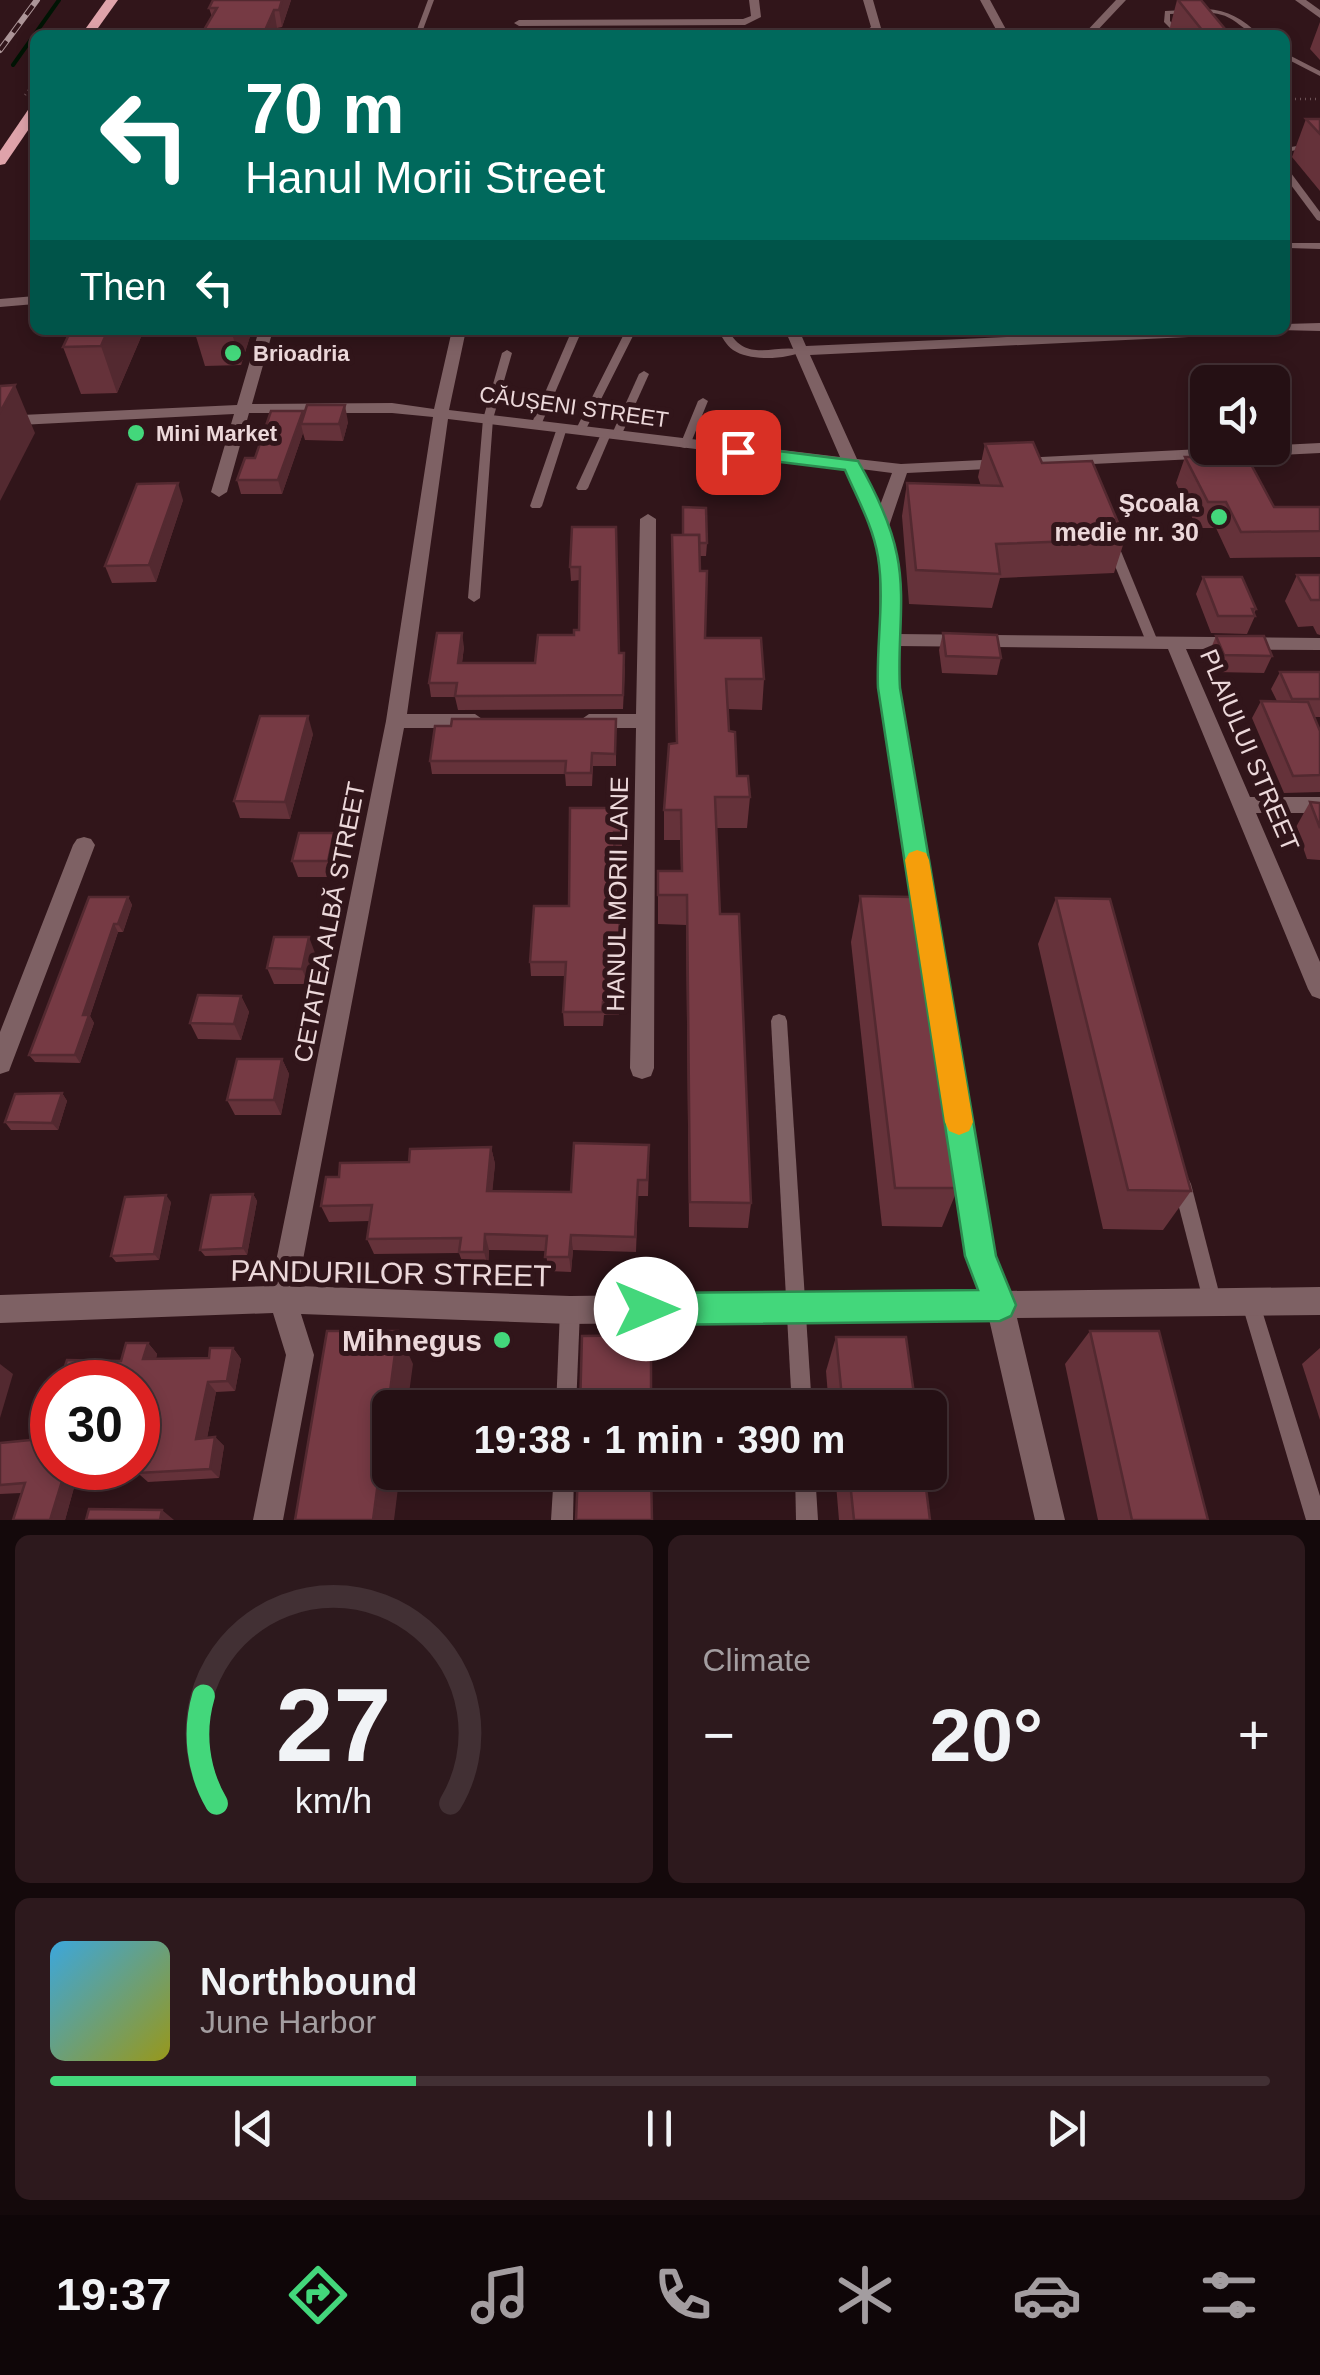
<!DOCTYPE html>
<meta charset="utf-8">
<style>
body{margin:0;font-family:Arial,sans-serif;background:#2d191d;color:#f1f3f6;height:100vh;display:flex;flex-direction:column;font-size:38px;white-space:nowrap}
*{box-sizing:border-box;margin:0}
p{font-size:32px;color:#a39da0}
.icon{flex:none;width:55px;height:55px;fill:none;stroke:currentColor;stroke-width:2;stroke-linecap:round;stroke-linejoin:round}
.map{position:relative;height:1520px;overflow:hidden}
.drawer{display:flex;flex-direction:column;gap:15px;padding:15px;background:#14090b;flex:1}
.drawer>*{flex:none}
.guide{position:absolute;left:30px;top:30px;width:1260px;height:305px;border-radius:15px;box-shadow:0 5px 15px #0003,0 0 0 2px #423034;background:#00695c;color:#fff;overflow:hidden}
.controls{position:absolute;left:1190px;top:365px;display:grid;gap:20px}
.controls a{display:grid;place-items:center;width:100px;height:100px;border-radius:15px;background:#251014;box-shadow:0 5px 15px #0003,0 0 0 2px #423034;font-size:50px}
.speed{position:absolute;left:30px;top:1360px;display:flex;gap:20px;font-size:50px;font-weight:700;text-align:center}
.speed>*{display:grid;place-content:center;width:130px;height:130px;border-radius:50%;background:#251014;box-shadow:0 5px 15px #0003,0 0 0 2px #423034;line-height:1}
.speed .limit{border:15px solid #d22;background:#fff;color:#111}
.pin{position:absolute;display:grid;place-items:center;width:85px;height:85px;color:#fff;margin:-42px;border-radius:20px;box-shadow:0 5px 15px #0006}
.me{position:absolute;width:110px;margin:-55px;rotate:90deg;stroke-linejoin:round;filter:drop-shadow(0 0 8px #0008)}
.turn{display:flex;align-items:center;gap:35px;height:210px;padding:0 50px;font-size:45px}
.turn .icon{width:130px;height:130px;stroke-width:2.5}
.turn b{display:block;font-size:70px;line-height:85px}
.then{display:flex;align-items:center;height:95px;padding:0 50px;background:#0003;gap:20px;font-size:38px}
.big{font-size:75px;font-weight:700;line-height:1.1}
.drawer .tile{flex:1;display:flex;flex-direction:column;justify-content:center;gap:15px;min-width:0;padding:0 35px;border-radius:15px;background:#2d191d}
.drawer .dial{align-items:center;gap:0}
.dial svg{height:260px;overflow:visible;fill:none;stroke:#423034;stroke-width:7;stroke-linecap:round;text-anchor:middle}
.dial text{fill:#f1f3f6;stroke:none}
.song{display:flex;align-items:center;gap:30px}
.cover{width:120px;height:120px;border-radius:15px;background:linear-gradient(135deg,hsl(200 70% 55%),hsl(60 70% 35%))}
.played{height:10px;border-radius:5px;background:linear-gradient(90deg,#43d77b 30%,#423034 30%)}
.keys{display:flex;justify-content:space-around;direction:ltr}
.heat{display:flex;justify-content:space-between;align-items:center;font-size:55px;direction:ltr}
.drawer .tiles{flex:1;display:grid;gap:15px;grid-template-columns:1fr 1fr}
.tile:last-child{grid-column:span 2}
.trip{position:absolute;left:372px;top:1390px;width:575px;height:100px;border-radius:15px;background:#251014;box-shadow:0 5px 15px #0003,0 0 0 2px #423034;font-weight:700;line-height:100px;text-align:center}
.menu{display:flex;height:160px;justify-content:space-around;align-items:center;background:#0f0608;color:#a39da0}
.menu .icon{width:70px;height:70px}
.menu .active{color:#43d77b}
.menu b{font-size:45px;color:#f1f3f6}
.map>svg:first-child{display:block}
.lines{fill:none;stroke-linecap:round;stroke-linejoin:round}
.stream{stroke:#001404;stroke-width:4}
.path{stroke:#6b5155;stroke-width:2.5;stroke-dasharray:1 4;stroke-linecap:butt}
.service{fill:#7e6164;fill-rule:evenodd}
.minor{fill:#7e6164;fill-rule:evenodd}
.primary{fill:#dfa3aa;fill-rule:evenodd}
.rail-casing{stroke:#ac9598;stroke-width:6}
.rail{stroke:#31151a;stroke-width:4;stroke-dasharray:11;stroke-linecap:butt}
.wall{fill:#65323a;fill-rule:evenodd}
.shaded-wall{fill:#532930}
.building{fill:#763a44;stroke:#532930;stroke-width:2.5}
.route{fill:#43d77b;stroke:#2c8c50;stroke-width:2.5}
.slow{fill:#f59e0b}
.poi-dot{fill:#43d77b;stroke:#31151a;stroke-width:4}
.labels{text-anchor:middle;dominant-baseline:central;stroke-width:10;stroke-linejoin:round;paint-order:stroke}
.far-poi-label{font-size:22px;font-weight:bold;fill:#ecd8da;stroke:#31151a;text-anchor:start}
.far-street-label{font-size:22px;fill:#ecd8da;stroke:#31151a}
.poi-label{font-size:25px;font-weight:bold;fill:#ecd8da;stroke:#31151a;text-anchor:end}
.street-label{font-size:25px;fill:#ecd8da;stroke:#31151a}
.near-street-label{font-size:30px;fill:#ecd8da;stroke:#31151a}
.near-poi-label{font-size:30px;font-weight:bold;fill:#ecd8da;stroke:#31151a;text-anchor:end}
</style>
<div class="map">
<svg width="1320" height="1520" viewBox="0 0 1320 1520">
<rect width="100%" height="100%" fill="#31151a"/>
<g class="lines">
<!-- stream -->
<path class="stream" d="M13,65L59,0"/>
<!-- path -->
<g class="path">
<path d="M25,95L35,82"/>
<path d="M1285,99H1320"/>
</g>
<!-- service -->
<g class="service">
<path d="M428,0H434L421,35H415Z"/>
<path d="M1206,9C1228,10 1243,19 1259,35C1245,33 1237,19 1222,15C1206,10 1187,14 1170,14V21L1184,35H1177L1164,22L1165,11Z"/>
<path d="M1285,53L1320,71V76L1285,58Z"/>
<path d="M1297,146L1320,151V155L1297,150L1285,152V148Z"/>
<path d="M1285,169H1288L1320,212V221L1317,220L1285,177Z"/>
<path d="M1285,243H1320V249L1288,248L1285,247Z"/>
<path d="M572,330H582L541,425L536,428L532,427L531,425Z"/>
<path d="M626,330H636L585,431L584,433H576L575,431Z"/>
<path d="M718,330H728C748,366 777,341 805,351C787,359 751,362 733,350C726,345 722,337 718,330Z"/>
<path d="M507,350L512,353L493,419L480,598L474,602L468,598L483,419L502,353Z"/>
<path d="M644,371L649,374L621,436L616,439L612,438L611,436L639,374Z"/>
<path d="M703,398L708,401L690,445L685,448L681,447L680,445L698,401Z"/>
<path d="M562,425L567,428L542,506L540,508H532L530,506L557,428Z"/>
<path d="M606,431L611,434L588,488L586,490H578L576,488L601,434Z"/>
<path d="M1112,540L1118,544L1159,644L1157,647H1149L1147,644L1106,544Z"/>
<path d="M779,1014L785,1016L787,1021L812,1408H792L771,1021L773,1016Z"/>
<path d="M1182,1175L1188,1178L1191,1184L1221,1300L1219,1307L1212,1309L1205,1307L1203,1300L1173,1184L1176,1178Z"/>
<path d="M1250,1292L1257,1294L1259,1301L1320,1496V1520H1306L1241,1301L1243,1294Z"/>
<path d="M570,1300L577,1303L580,1310L576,1408H556L560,1310L563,1303Z"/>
<path d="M554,1472H574L573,1520H551Z"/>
<path d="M795,1472H815L818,1520H796Z"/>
</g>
<!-- minor -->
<g class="minor">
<path d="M749,0H759L761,17L745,25L519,26L514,23L519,20L743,19L751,16Z"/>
<path d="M863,0H873L881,28L872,35H860L871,27Z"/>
<path d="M980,0H990L1009,35H999Z"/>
<path d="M1116,0H1126L1093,35H1083Z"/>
<path d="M1295,0H1306L1320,10V18Z"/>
<path d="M35,296V304L0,307V299Z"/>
<path d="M1320,323V331L1279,330H1285V324Z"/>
<path d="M259,330H273L252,404L392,403L434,409L452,330H466L449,410L840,457L785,330H799L806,346L1161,330H1258L1251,334L810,355L857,459L901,464L1320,443V453L907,473L888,529L897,557V634L1320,638V650L1186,649L1250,797H1320V813H1256L1320,962V999L1312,996L1308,989L1168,649L896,646V650L898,688L994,1256L1008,1291L1320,1287V1315L1017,1318L1065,1520H1035L989,1319L570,1324L301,1314L314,1355L283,1520H253L286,1355L273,1313L0,1323V1295L271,1286L386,721L433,417L392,413H249L227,492L219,497L211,492L234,414L0,426V416L237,405ZM448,419L845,467L872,529L879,557L880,688L968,1256L981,1291L570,1296L298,1286L404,728H475L485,721L475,714H407ZM861,469L892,473L879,508Z"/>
<path d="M648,514L656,519L654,1068L651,1076L642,1079L633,1076L630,1068L636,728H589L579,721L589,714H636L640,519Z"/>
<path d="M84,837L91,839L95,845L12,1063L9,1071L0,1074V1032L73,845L77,839Z"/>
</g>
<!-- primary -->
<g class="primary">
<path d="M106,0H118L93,35H81Z"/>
<path d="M35,106V120L5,164L0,165V151L30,107Z"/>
</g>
<defs>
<path id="rail" d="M0,50L37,0"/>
</defs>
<!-- rail casing -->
<use href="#rail" class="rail-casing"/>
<!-- rail -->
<use href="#rail" class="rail"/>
</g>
<!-- wall -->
<g class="wall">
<path d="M213,0H291L282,27L277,28L274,35H201L212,17L209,8Z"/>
<path d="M1177,0L1230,35H1168Z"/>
<path d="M1320,22V60L1310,49Z"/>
<path d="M1306,119H1320V191L1292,157Z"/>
<path d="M71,330H144L117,393L81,394L63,347Z"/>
<path d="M194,330H252L241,365L205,366Z"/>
<path d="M304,415L348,422L343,441L305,440L303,433L282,494H241L237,480L255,458Z"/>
<path d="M985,444L1042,463L1125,539L1114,573L1000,578L992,608L909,604L902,516L907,483L981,486L978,477Z"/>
<path d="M1185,457L1274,507H1320V557L1230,558L1216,528H1197L1176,483Z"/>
<path d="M183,500L156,582L112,583L105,566Z"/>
<path d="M572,527L625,667L623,709L458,710L455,697H431L429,683L464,647L462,663H535L574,635L579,630L580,580L571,581L570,567Z"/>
<path d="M672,535L707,543L706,556H699L705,638L764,679L762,710L727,709L729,731L737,776L750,797L747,828H716L720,914L751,1203L748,1228L689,1227L686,925L658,924V871H681L680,840H664V810L676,743Z"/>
<path d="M1297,575H1320V635L1317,634L1313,626L1298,627L1285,601Z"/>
<path d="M1203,577L1256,609L1254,614L1255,616L1247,634L1211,633L1196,594Z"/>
<path d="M943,633L1001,658L997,675L942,673L939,650Z"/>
<path d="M1216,636L1272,656L1264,673L1216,672L1209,653Z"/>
<path d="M1280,672H1320V717H1314L1320,731V792L1284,793L1252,718L1261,701H1277L1271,689Z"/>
<path d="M616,719V766H593L592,786H566L565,774H432L430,761Z"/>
<path d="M313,734L290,819L240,818L234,801Z"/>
<path d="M1310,802L1320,803V860L1307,859L1296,827Z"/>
<path d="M622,808V847H614L616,906L621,920L619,1015H604L603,1026H564L563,1012L565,976H531L530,962L569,906Z"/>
<path d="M339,850L334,877H298L292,861Z"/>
<path d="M860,896L958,1188L942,1227L882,1226L851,942Z"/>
<path d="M128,897L132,905L123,932H118L90,1016L94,1023L80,1063L35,1062L29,1055Z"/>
<path d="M1056,898L1191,1191L1163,1230L1103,1229L1038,944Z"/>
<path d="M315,953L308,984H274L267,968Z"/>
<path d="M241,996L249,1012L241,1040L198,1039L190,1023Z"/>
<path d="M282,1059L289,1074L281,1115H235L227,1100Z"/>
<path d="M62,1093L67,1101L58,1130H11L5,1122Z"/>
<path d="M491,1147L495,1164L492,1191L571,1192L649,1161L648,1196H638L636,1252L573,1250L571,1272L548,1271L546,1251L489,1250L488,1267H464L459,1253L374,1254L367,1239L370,1221L329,1222L321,1206L339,1177L409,1162Z"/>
<path d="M253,1194L257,1201L247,1255L205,1256L200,1250Z"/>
<path d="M171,1202L159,1260L116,1262L111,1256Z"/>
<path d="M1090,1331L1208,1520H1098L1065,1364Z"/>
<path d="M836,1337L916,1408H829L826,1371Z"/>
<path d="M126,1343H148L157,1354L156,1359L209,1358L210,1348H233L241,1359L235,1391L216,1392L207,1438L215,1437L224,1446L219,1478L148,1482L140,1475L78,1473L65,1520H13L21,1493L0,1494V1443L30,1440L49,1381H60L67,1360L121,1361ZM52,1382H138V1394H142L138,1414V1468H52Z"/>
<path d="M1320,1348V1420L1302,1364Z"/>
<path d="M835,1472H924L930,1520H839Z"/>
</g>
<!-- shaded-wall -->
<g class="shaded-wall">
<path d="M282,0H291L282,27L279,10Z"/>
<path d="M274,10L277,28L274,35H263Z"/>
<path d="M108,330H144L117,393L101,346Z"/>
<path d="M231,330H252L241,365Z"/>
<path d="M15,385L35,433L0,501V412Z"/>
<path d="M345,405L348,422L343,441L339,424Z"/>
<path d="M303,411L306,424H301L303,433L282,494L278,480Z"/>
<path d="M178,483L183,500L156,582L149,565Z"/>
<path d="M462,633L464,647L460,677L458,663Z"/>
<path d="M308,716L313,734L290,819L285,802Z"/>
<path d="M334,833L339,850L334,877L328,861Z"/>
<path d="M128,897L132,905L123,932L118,924Z"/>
<path d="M114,924L118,932L90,1016L94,1023L80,1063L75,1055L83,1015Z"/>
<path d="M309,937L315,953L308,984L302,969Z"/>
<path d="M241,996L249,1012L241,1040L234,1024Z"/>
<path d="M282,1059L289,1074L281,1115L274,1100Z"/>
<path d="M62,1093L67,1101L58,1130L52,1123Z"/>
<path d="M491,1147L495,1164L491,1206L487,1191Z"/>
<path d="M253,1194L257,1201L247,1255L243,1248Z"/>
<path d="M166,1195L171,1202L159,1260L154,1254Z"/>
<path d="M485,1234L489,1250L488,1267L484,1252Z"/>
<path d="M571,1235L573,1250L571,1272L569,1257Z"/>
<path d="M398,1331L413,1364L407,1408H390V1472H400L394,1520H373Z"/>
<path d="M148,1343L157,1354L153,1370L143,1359Z"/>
<path d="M233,1348L241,1359L235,1391L227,1381Z"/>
<path d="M0,1364L13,1374L0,1418Z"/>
<path d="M208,1382L216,1392L205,1448L196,1439Z"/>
<path d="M215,1437L224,1446L219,1478L210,1469Z"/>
<path d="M66,1468H71L78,1473L65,1520H50Z"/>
<path d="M162,1510L174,1520H160Z"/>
</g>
<!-- building -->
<g class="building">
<path d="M213,0H282L279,10H274L263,35H201L217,8H209Z"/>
<path d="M1178,0H1201L1230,35H1206Z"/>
<path d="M1306,119H1320V134Z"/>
<path d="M71,330H108L101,346L63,347Z"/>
<path d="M15,385L0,412V386Z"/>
<path d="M307,405H345L339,424H301Z"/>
<path d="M271,411H303L278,480H237L245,458H255Z"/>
<path d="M1033,442L1042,463L1092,461L1125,539L996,544L1000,574L916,570L907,483L1002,486L985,444Z"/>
<path d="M1185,457H1247L1274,507H1320V531L1241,532L1226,502H1208Z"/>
<path d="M178,483L149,565L105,566L137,484Z"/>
<path d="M683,507L706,508L707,543H699V535H683Z"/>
<path d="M572,527H616L619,653H624L623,695L455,696L457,683H429L437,633H462L458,663H535L538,635H574V630H579L580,567H570Z"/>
<path d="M672,535H699L700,571H707L705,638H761L764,679H726L729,731L735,732L737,776H748L750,797H715L720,914H739L751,1203L690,1202L687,895H658V871H682L681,810H664L669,744L677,743Z"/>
<path d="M1297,575H1320V600H1311Z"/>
<path d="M1203,577H1242L1256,609H1252L1255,616H1218Z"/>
<path d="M943,633L997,635L1001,658L946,656Z"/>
<path d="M1216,636H1264L1272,656L1224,655Z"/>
<path d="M1280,672H1320V699H1292Z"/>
<path d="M1261,701L1308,702L1320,731V775L1293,776Z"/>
<path d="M260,716H308L285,802L234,801Z"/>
<path d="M452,719H616L615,754L592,753L591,773H565L566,761H430L435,726H451Z"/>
<path d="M1310,802L1320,803V828Z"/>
<path d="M570,808H622V832H614L616,906H620L618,1001L603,1002L602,1012H563L566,962H530L534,906H569Z"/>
<path d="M299,833H334L328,861H292Z"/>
<path d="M860,896L913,897L958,1188H895Z"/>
<path d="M89,897H128L118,924H114L83,1015H89L75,1055H29Z"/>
<path d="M1056,898L1110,899L1191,1191L1128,1190Z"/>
<path d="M274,937H309L302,969L267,968Z"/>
<path d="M198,995L241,996L234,1024L190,1023Z"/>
<path d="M237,1059H282L274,1100H227Z"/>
<path d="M62,1093L52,1123L5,1122L15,1094Z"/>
<path d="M574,1143L649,1145L647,1180H638L635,1237L571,1235L569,1257H545L547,1236L485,1234L484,1252H459L461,1238L367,1239L372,1205L321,1206L326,1177H339L340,1163L409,1162L410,1149L491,1147L487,1191L571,1192Z"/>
<path d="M253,1194L243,1248L200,1250L211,1195Z"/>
<path d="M166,1195L154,1254L111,1256L125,1197Z"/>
<path d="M327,1331H398L373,1520H295Z"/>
<path d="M1090,1331H1159L1208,1520H1132Z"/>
<path d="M651,1335V1408H580L582,1336Z"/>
<path d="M836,1337H906L916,1408H843Z"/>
<path d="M126,1343H148L143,1359L209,1358L210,1348H233L227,1381L208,1382L196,1439L215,1437L210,1469L138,1473L140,1467L138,1466V1414L144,1385L138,1384V1382H52V1468H66L50,1520H13L25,1483L0,1485V1443L30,1440L49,1381H60L67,1360L121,1361Z"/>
<path d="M578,1472H651L652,1520H576Z"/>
<path d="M849,1472H924L930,1520H854Z"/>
<path d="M89,1509L162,1510L160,1520H86Z"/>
</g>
<!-- route -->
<path class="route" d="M738,446L858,461C874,489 891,524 897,555C906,598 897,644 900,688L996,1256L1016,1305L1011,1316L1000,1321L646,1325L635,1320L630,1309L635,1298L646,1293L978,1290L965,1256L878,688C876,645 885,600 878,557C873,526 857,498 845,470L732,456V448Z"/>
<!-- slow -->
<path class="slow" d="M917,850L926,853L929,860L973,1122L969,1131L959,1135L949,1131L945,1122L905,860L909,853Z"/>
<!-- markers -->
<g class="poi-dot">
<circle cx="233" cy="353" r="10"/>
<circle cx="136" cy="433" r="10"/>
<circle cx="1219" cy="517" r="10"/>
<circle cx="502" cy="1340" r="10"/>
</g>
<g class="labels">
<!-- far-poi labels -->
<g class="far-poi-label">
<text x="253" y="353">Brioadria</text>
<text x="156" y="433">Mini Market</text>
</g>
<!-- far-street labels -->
<g class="far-street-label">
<text transform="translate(574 407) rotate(8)">CĂUȘENI STREET</text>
</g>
<!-- poi labels -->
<g class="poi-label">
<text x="1199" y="503">Şcoala<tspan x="1199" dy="29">medie nr. 30</tspan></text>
</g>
<!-- street labels -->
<g class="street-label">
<text transform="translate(1250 750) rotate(67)">PLAIULUI STREET</text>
<text transform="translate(617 894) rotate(-89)">HANUL MORII LANE</text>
<text transform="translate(329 922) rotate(-79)">CETATEA ALBĂ STREET</text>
</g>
<!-- near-street labels -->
<g class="near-street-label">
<text transform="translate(391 1273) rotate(1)">PANDURILOR STREET</text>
</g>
<!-- near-poi labels -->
<g class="near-poi-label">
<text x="482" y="1340">Mihnegus</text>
</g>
</g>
</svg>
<div class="controls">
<a><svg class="icon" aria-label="sound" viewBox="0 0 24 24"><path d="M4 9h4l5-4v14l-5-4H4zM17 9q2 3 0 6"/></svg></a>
</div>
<div class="speed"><div class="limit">30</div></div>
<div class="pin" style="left:738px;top:452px;background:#d93025"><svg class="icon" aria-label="arrive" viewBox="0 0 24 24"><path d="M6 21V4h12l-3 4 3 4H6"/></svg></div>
<svg class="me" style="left:646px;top:1309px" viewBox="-20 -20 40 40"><circle r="19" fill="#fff"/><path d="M0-13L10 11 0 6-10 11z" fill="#43d77b"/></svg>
<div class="trip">19:38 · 1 min · 390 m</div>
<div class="guide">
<div class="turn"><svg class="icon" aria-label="left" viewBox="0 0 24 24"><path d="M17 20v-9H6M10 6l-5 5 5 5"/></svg><div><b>70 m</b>Hanul Morii Street</div></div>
<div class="then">Then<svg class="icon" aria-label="left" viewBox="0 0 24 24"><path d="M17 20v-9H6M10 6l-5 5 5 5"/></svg></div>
</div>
</div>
<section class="drawer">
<div class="tiles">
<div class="tile dial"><svg viewBox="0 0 100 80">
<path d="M14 69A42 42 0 1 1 86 69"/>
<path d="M14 69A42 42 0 0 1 10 36" stroke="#43d77b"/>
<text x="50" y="56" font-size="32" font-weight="700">27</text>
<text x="50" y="72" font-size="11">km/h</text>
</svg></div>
<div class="tile"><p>Climate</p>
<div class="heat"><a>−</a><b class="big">20°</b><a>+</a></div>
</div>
<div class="tile">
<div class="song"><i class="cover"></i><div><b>Northbound</b><p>June Harbor</p></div></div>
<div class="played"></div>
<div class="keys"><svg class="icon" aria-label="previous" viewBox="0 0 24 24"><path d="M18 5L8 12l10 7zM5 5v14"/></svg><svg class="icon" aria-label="pause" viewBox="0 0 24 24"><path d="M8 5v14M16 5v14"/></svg><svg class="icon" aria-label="next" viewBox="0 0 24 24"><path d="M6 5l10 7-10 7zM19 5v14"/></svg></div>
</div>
</div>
</section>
<nav class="menu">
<b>19:37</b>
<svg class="icon active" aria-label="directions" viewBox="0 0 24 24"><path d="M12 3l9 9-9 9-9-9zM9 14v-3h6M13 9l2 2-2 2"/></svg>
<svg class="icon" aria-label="music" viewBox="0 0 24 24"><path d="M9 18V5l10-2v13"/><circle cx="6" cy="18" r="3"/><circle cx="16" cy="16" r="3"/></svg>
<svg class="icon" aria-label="phone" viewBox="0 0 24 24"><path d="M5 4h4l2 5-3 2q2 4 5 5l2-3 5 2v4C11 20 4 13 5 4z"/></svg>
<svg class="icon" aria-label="climate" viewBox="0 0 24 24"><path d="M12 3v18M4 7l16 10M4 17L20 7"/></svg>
<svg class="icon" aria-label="car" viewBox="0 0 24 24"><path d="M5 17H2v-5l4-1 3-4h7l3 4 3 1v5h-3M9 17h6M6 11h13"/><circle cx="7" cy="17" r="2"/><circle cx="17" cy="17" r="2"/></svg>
<svg class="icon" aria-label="filters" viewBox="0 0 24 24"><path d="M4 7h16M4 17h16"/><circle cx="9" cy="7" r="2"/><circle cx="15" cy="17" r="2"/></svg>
</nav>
